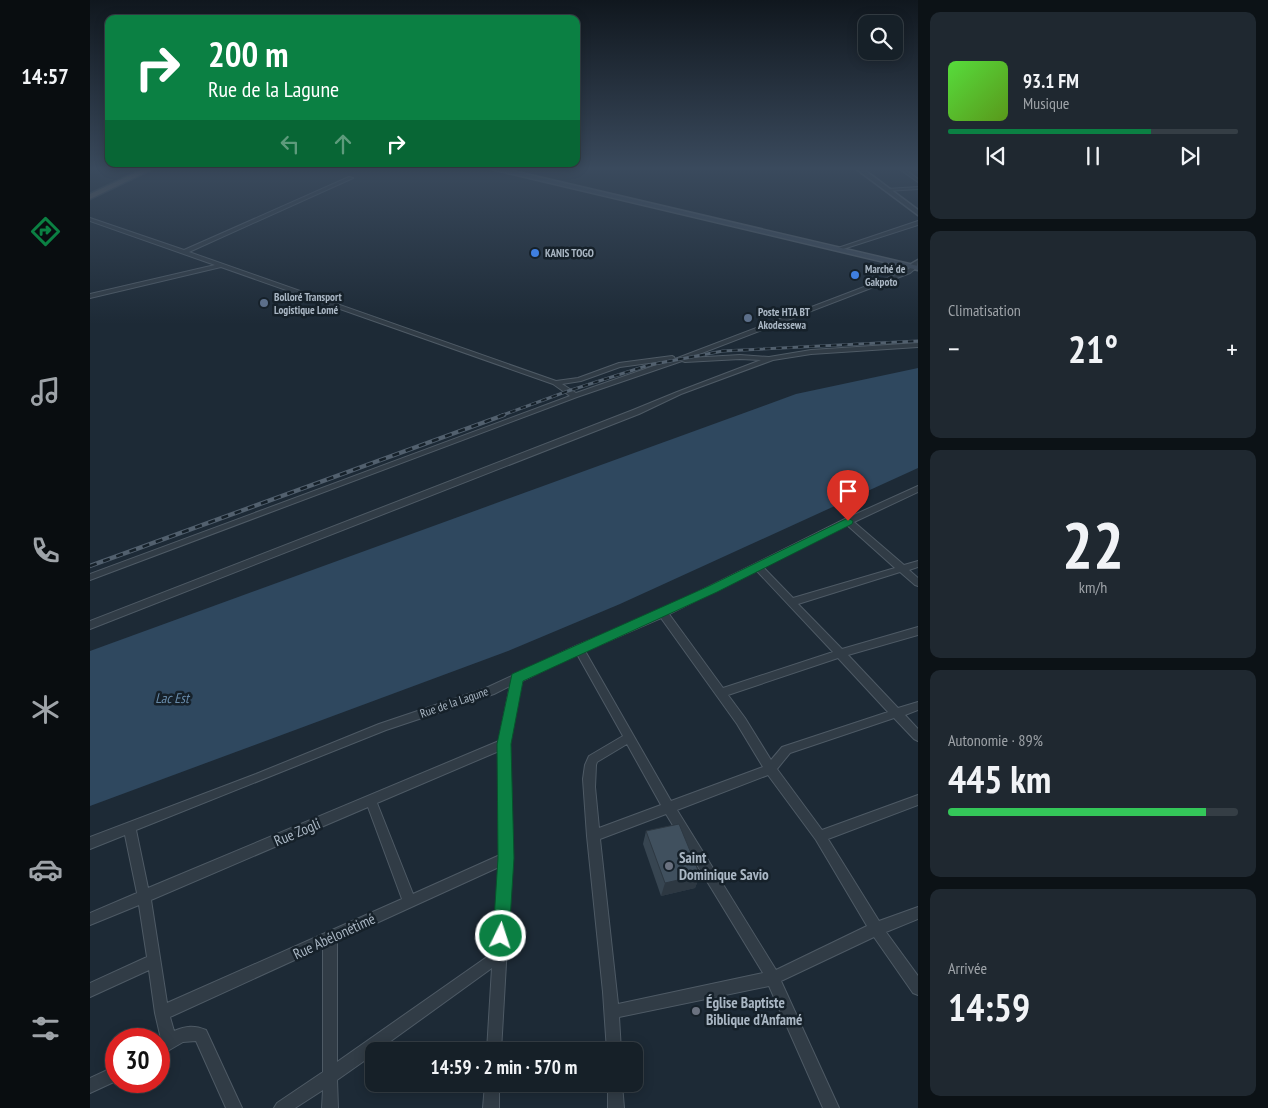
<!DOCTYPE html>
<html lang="fr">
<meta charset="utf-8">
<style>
body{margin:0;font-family:"PT Sans Narrow",sans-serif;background:#1f2830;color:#f1f3f6;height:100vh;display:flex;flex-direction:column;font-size:19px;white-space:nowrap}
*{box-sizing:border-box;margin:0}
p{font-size:16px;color:#9ea3a8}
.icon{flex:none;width:28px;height:28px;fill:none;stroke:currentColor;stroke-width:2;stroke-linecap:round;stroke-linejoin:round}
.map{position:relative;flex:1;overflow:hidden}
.drawer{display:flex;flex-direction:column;gap:12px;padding:12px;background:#0c1216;width:350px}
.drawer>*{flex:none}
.guide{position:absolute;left:15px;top:15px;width:475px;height:152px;border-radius:10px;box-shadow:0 2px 12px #0003,0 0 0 1px #353e45;background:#0b8043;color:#fff;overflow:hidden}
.controls{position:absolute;left:768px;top:15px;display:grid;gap:10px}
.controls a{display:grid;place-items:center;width:45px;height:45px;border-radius:10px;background:#162028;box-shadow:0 2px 12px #0003,0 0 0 1px #353e45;font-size:25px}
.speed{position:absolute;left:15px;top:1028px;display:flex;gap:10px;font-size:25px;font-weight:700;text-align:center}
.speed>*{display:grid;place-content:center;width:65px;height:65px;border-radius:50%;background:#162028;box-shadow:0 2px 12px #0003,0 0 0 1px #353e45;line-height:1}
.speed .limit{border:8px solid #d22;background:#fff;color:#111}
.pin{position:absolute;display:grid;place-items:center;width:42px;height:42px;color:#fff;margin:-51px -21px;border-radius:50% 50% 50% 0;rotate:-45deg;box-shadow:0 0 5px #0007}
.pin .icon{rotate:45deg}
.me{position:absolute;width:55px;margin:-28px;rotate:4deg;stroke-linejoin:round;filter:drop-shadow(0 0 4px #0008)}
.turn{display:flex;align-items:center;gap:18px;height:105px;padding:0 20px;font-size:22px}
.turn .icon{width:65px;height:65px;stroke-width:2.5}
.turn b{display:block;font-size:35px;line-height:42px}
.lanes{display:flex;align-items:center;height:48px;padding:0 20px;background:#0003;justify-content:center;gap:25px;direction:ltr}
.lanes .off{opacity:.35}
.big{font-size:38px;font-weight:600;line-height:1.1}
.drawer .card{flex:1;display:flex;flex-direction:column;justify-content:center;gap:8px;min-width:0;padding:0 18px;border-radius:10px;background:#1f2830}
.drawer .dial{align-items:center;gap:0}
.dial b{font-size:65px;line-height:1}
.song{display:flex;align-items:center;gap:15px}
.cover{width:60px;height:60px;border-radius:8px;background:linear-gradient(135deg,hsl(110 70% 55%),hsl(90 70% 35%))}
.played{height:5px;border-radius:2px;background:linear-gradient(90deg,#0b8043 70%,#353e45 70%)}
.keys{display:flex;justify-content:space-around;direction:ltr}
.heat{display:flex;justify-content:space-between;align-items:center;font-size:28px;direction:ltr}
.charge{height:8px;border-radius:4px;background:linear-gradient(90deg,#34c759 89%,#353e45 0)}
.trip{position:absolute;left:275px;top:1042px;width:278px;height:50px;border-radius:10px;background:#162028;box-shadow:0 2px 12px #0003,0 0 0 1px #353e45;font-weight:600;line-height:50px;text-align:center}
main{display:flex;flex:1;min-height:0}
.tab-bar{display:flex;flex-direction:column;width:90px;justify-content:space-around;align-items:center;background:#090d10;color:#9ea3a8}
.tab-bar .icon{width:35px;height:35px}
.tab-bar .active{color:#0b8043}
.tab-bar b{font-size:22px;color:#f1f3f6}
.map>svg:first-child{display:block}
.water{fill:#2f485f}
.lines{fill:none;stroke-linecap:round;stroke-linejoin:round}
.minor-casing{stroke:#4e5a65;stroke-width:2}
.tertiary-casing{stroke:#4e5a65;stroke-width:3}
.secondary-casing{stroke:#4e5a65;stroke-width:3}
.trunk-casing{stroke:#38444d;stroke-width:3}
.minor{fill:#313c46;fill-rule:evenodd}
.tertiary{fill:#313c46;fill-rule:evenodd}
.secondary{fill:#3e4b5a;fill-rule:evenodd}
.trunk{fill:#5e5c5a;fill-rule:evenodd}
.rail-far1-casing{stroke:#52606e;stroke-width:3}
.rail-casing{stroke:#52606e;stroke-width:4.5}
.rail-far1{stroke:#16212a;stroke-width:2;stroke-dasharray:5.5;stroke-linecap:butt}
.rail{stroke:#16212a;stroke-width:2.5;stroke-dasharray:7;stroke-linecap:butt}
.wall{fill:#374551}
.shaded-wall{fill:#2d3842}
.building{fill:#40505e;stroke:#2d3842}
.route{fill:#0b8043;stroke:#07532c}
.shop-dot{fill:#3f7fe0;stroke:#16212a;stroke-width:2}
.service-dot{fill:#5c6f8a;stroke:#16212a;stroke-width:2}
.worship-dot{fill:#6b7280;stroke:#16212a;stroke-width:2}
.labels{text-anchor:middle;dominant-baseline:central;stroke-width:5;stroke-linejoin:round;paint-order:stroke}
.far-poi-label{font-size:11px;font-weight:bold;fill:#aab7c4;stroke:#16212a;text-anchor:start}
.street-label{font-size:12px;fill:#aab7c4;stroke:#16212a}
.water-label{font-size:14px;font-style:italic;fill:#688baa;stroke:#16212a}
.near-street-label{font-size:15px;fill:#aab7c4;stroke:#16212a}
.near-poi-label{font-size:15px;font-weight:bold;fill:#aab7c4;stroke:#16212a;text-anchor:start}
</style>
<main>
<nav class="tab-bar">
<b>14:57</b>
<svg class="icon active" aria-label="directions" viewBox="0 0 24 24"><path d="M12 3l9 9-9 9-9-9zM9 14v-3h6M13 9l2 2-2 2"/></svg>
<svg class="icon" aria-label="music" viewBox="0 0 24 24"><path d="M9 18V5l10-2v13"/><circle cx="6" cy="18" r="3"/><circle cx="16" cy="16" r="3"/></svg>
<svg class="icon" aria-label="phone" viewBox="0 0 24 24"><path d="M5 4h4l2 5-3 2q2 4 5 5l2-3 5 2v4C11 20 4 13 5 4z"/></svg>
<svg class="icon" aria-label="climate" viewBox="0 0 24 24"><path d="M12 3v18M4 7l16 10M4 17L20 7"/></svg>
<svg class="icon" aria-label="car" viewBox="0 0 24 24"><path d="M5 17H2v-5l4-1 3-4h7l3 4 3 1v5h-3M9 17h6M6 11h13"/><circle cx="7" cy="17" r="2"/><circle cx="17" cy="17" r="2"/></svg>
<svg class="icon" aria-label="filters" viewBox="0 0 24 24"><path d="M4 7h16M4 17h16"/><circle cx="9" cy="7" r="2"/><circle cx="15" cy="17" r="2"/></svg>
</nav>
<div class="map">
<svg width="828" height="1108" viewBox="0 0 828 1108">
<rect width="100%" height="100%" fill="#1d2a36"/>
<!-- water -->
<path class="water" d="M828,368V468L530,604L418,651L0,806V651L706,394Z"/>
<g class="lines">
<defs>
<g id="minor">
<path d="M808,168H813L828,179V182Z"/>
<path d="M259,177L263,178L99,252L466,381L488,378L529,363L582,356L584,357L585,359L816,271L824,265L827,267L820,273L599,358L650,355L679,357L721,350L828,343V347L721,354L683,360L591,394L549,414L0,629V621L543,410L587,392L671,360L650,359L595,362L592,361L487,397L0,580V574L480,396L463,384L131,267L0,298V294L125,265L0,221V218L94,250ZM581,360L486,393L472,384L491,381L530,367Z"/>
<path d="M828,187V189L797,191L795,190L797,189Z"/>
<path d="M828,221V225L750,250L745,249Z"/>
<path d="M828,486V492L764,522L814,565L828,561V567L819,570L828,578V586L825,585L810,572L708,604L752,649L828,627V635L758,655L808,708L828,702V710L815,715L828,729V741L824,739L804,718L700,753L687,769L732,830L828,795V805L738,839L789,921L828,907V919L796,932L828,976V995L823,993L784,937L691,981L749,1108H733L679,986L529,1017L531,1051H517L513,992L497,836L493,779L495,765L499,756L533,736L487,654L432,681L419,744L422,858L411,1051H397L402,968L287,1051H284V1054L247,1080L248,1108H232L233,1090L205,1108H184L187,1103L233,1072V947L80,1017L84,1031C96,1026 104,1025 116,1030L152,1108H136L106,1041L93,1042L69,1056V1041L71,1039L65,1013L59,970L0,997V983L57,957L49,905L0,925V913L47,893L35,835L0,849V837L166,774L289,724L396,688L486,646L570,611L755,519ZM757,525L805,568L703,598L673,567ZM666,570L743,652L633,688L579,614ZM571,618L647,724L673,767L581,801L495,651ZM748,658L798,712L692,747L681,760L655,718L638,695ZM420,686L409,741L58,888L46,830L296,730L404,694ZM537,744L571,805L509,828L505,787L506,765L507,762ZM409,751L410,855L323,894L287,803ZM678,775L726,840L777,926L686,970L587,810ZM278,807L312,899L77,1003L61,900ZM576,814L673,973L528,1004L510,839ZM409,867L404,952L247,1062V941Z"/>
<path d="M26,1066V1081L0,1093V1078Z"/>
<path d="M395,1084H409V1108H393Z"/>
<path d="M518,1084H532L534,1108H518Z"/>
</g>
<g id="tertiary">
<path d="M765,168H772L828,210V215Z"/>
<path d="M828,260L827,269H821V264Z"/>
</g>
<path id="secondary" d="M397,168H410L828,266V270Z"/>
<path id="trunk" d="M55,168H65L0,199V194Z"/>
</defs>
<!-- minor casing -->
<use href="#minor" class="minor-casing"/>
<!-- tertiary casing -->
<use href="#tertiary" class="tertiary-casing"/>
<!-- secondary casing -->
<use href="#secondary" class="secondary-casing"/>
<!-- trunk casing -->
<use href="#trunk" class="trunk-casing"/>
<!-- minor -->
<use href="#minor" class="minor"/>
<!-- tertiary -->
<use href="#tertiary" class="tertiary"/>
<!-- secondary -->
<use href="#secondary" class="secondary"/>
<!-- trunk -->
<use href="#trunk" class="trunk"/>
<defs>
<path id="rail-far1" d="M410,416L478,391L559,365L633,351L828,341"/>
<path id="rail" d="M0,566L414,415"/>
</defs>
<!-- rail-far1 casing -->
<use href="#rail-far1" class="rail-far1-casing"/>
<!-- rail casing -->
<use href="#rail" class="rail-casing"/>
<!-- rail-far1 -->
<use href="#rail-far1" class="rail-far1"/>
<!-- rail -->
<use href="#rail" class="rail"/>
</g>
<!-- wall -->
<path class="wall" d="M556,831L610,875L605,888L571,896L553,844Z"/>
<!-- shaded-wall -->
<path class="shaded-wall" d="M610,875L605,888L571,896L575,883Z"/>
<!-- building -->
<path class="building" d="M589,824L610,875L575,883L556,831Z"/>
<!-- sky -->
<linearGradient id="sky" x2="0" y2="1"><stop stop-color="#10171e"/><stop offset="0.52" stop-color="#3a4a5d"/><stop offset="1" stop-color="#3a4a5d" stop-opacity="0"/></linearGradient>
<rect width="828" height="324" fill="url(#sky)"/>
<!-- route -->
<path class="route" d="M758,518L763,521L762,524L627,592L433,681L421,744L424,858L419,936L417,942L411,944L405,942L403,936L408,858L407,744L422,674L619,586Z"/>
<!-- markers -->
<g class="shop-dot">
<circle cx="445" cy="253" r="5"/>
<circle cx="765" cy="275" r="5"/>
</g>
<g class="service-dot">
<circle cx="174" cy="303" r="5"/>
<circle cx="658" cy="318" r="5"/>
</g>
<g class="worship-dot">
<circle cx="579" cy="866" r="5"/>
<circle cx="606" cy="1011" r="5"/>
</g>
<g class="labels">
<!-- far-poi labels -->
<g class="far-poi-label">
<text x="455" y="253">KANIS TOGO</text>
<text x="775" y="269">Marché de<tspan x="775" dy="13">Gakpoto</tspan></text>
<text x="184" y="297">Bolloré Transport<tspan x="184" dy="13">Logistique Lomé</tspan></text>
<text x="668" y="312">Poste HTA BT<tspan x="668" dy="13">Akodessewa</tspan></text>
</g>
<!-- street labels -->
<g class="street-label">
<text transform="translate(364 702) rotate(-19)">Rue de la Lagune</text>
</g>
<!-- water labels -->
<g class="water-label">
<text x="82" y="698">Lac Est</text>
</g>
<!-- near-street labels -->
<g class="near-street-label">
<text transform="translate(207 832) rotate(-23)">Rue Zogli</text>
<text transform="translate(244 936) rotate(-25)">Rue Abélonétimé</text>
</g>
<!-- near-poi labels -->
<g class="near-poi-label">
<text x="589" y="857">Saint<tspan x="589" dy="17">Dominique Savio</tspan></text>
<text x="616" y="1002">Église Baptiste<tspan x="616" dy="17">Biblique d'Anfamé</tspan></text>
</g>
</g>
</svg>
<div class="controls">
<a><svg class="icon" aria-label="search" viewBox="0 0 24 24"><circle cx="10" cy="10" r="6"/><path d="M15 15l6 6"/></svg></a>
</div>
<div class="speed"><div class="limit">30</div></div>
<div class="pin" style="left:758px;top:521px;background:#d93025"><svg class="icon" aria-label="arrive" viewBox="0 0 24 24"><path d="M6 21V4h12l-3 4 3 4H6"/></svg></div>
<svg class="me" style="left:411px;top:936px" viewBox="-20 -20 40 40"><circle r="17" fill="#0b8043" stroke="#fff" stroke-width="3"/><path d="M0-11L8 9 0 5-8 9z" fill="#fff"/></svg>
<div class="trip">14:59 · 2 min · 570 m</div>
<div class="guide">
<div class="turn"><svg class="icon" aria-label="right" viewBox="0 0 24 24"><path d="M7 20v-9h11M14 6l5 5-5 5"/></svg><div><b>200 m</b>Rue de la Lagune</div></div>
<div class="lanes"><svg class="icon off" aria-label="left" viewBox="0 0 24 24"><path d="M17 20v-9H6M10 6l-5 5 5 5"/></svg><svg class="icon off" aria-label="ahead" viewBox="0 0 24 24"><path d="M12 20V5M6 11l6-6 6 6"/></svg><svg class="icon" aria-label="right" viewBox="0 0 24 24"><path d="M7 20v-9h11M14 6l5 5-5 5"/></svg></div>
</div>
</div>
<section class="drawer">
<div class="card">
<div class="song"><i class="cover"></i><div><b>93.1 FM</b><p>Musique</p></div></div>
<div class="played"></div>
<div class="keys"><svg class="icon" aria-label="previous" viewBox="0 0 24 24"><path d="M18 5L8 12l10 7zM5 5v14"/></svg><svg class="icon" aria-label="pause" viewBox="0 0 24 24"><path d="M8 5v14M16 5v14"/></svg><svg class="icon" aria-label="next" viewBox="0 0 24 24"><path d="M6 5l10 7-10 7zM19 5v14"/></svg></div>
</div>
<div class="card"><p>Climatisation</p>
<div class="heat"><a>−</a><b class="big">21°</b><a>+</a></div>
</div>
<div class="card dial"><b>22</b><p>km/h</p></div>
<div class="card"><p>Autonomie · 89%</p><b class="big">445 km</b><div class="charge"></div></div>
<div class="card"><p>Arrivée</p><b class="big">14:59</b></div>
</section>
</main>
